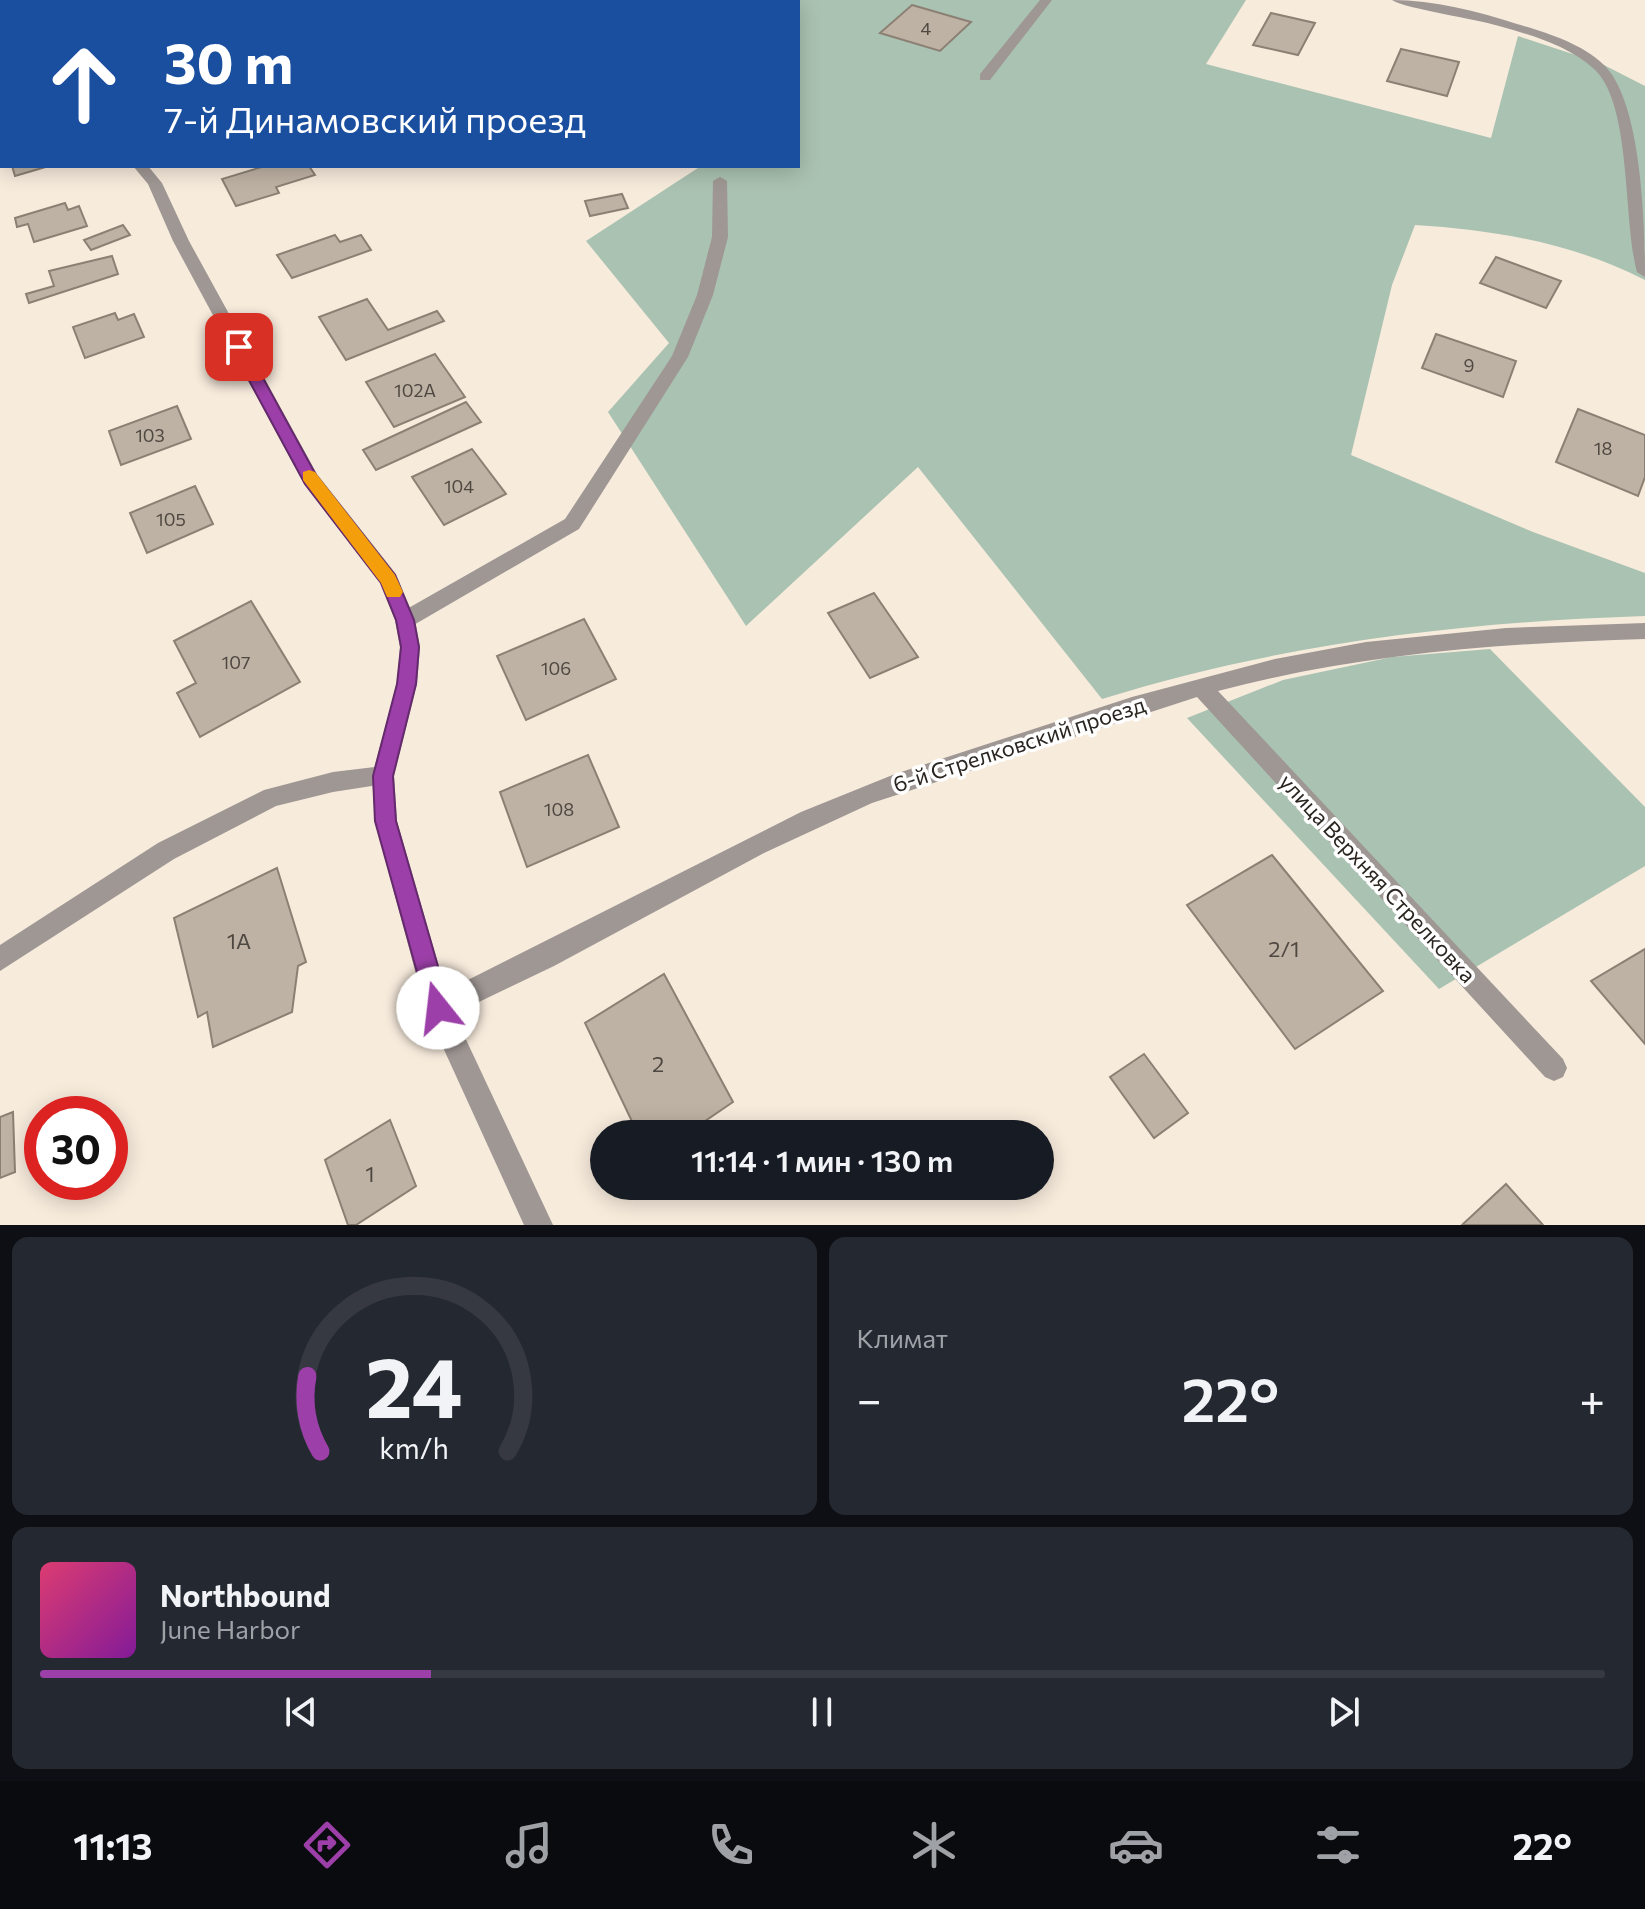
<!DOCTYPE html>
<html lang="ru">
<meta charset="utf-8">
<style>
body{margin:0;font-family:Commissioner,sans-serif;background:#242831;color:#f1f3f6;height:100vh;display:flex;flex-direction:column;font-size:30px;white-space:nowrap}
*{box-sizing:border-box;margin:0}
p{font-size:26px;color:#9ea1a6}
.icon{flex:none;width:44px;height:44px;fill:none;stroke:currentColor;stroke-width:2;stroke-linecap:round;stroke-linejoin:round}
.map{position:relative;height:1225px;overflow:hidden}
.drawer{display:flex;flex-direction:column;gap:12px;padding:12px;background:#0d0f14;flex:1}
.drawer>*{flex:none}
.top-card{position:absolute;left:0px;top:0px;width:800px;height:168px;box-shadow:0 4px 20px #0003;background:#1a4fa0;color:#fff;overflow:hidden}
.speed{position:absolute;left:24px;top:1096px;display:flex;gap:16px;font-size:40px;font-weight:700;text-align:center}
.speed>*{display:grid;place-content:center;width:104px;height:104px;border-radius:50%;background:#171b24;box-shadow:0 4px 20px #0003;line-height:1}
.speed .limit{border:12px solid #d22;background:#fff;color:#111}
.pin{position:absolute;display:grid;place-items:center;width:68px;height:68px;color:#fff;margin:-34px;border-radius:16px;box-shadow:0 4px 12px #0006}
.me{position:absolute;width:88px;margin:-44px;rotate:344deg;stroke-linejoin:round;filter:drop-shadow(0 0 6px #0008)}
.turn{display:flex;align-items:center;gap:28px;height:168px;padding:0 32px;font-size:36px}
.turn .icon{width:104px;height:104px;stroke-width:2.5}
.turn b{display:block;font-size:56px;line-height:68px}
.big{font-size:60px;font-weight:600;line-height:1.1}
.drawer .tile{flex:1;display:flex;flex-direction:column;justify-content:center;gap:12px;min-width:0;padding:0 28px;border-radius:16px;background:#242831}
.drawer .dial{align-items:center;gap:0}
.dial svg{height:208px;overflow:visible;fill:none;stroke:#363941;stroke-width:7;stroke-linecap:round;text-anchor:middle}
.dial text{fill:#f1f3f6;stroke:none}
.song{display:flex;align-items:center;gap:24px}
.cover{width:96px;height:96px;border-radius:12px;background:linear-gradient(135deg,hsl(340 70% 55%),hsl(290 70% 35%))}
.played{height:8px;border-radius:4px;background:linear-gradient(90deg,#9c3fa8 25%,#363941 25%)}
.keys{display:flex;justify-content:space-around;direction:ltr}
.heat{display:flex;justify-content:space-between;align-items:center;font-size:44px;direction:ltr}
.drawer .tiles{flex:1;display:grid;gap:12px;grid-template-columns:1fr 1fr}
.tile:last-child{grid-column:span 2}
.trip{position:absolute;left:590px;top:1120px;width:464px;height:80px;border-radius:40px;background:#171b24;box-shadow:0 4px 20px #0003;font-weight:600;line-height:80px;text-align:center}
.dock{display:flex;height:128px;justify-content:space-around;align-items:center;background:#090b0e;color:#9ea1a6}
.dock .icon{width:56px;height:56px}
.dock .current{color:#9c3fa8}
.dock b{font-size:36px;color:#f1f3f6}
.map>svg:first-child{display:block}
.green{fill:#aac2b2}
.building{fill:#beb2a4;stroke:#8b8073;stroke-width:2}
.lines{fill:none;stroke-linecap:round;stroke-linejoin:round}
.service{fill:#9f9794;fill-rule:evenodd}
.minor{fill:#9f9794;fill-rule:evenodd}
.route{fill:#9c3fa8;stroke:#65296d;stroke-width:2}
.slow{fill:#f59e0b}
.labels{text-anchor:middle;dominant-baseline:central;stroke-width:7;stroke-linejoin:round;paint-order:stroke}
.number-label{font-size:18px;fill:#4f4841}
.street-label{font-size:22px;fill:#2a2520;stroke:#fff}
.near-number-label{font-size:22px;fill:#4f4841}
</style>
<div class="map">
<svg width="1645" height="1225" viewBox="0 0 1645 1225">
<rect width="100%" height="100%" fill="#f7ebdc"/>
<!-- green -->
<g class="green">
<path d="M465,0H1246L1206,64L1491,138L1518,36L1600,63L1645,86V280C1573,243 1495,230 1415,225L1392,285L1351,455L1533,532L1645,573V616C1461,622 1278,644 1102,699L918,467L746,626L608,412L669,343L586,241L701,166H798V2Z"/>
<path d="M1490,649L1645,807V866L1439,989L1187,718L1283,680L1392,657Z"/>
</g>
<!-- building -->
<g class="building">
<path d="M912,5L971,22L940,51L880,33Z"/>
<path d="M1271,13L1315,23L1298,55L1253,45Z"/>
<path d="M1401,49L1459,62L1447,96L1387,81Z"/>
<path d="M12,166H49L15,176Z"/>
<path d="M265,166H309L315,175L276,187L279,193L236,206L222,179Z"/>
<path d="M622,194L628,208L590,216L585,201Z"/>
<path d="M65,203L68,210L79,206L87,226L34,242L28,224L17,227L15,218Z"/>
<path d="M123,225L130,235L91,250L84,240Z"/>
<path d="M335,235L340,242L361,235L371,250L292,278L277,255Z"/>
<path d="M112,256L118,274L29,303L26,294L54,286L49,271Z"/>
<path d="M1496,257L1561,281L1546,308L1480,283Z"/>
<path d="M367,299L388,330L437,311L444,321L346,360L319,317Z"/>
<path d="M115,313L118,320L134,314L144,337L85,358L73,327Z"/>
<path d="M1436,334L1516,361L1503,397L1422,368Z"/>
<path d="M435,354L465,397L394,427L366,382Z"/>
<path d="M466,402L481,422L376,470L363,450Z"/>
<path d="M177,406L191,439L121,465L109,431Z"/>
<path d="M1578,409L1645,435V477L1638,496L1556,462Z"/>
<path d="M472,449L506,494L444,525L412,477Z"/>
<path d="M195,486L213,524L147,553L130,513Z"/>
<path d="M874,593L918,657L870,678L828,613Z"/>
<path d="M251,601L300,682L200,737L177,693L196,683L174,641Z"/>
<path d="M584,619L616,679L526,720L497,656Z"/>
<path d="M588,755L619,827L527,867L500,792Z"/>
<path d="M1272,855L1383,991L1295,1049L1187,905Z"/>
<path d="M277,868L306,962L298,966L292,1012L213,1047L207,1012L198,1017L174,918Z"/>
<path d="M1645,949V1044L1591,981Z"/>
<path d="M664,974L733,1102L686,1134H638L585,1023Z"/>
<path d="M1144,1054L1188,1113L1154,1138L1110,1077Z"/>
<path d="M13,1112L15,1172L0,1178V1117Z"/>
<path d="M390,1120L416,1186L356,1225H348L325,1160Z"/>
<path d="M1506,1184L1543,1225H1462Z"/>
</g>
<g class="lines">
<!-- service -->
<g class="service">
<path d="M720,177L727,181L728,237L713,295L688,357L579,529L412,626H398L395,620L398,614L565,519L672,356L697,295L712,237L713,181Z"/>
<path d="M383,766L391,769L394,776L391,783L333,792L276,806L174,859L0,971V945L158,843L264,790L333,772Z"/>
</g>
<!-- minor -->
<g class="minor">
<path d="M57,0H69L70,2H58Z"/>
<path d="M1040,0H1052L990,80H980V74Z"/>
<path d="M1392,0C1434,0 1477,11 1517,24C1547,33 1581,43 1604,65C1642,102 1645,226 1645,277L1637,272C1623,222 1632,103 1594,69C1569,46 1531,35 1499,26C1477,19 1406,9 1392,0Z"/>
<path d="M133,166H148L162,183L189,241L317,474L396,574L415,620L420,647L417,684L394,776L397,821L446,991L801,812L895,774L1132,697L1275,659L1366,642L1506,628L1645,623V639C1501,643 1358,654 1218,691L1563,1059L1567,1068L1563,1077L1554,1081L1545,1077L1197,697L872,803L764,853L554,966L454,1014L553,1225H524L425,1008L375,821L372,776L397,684L400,647L395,620L381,584L304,484L173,241L148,184Z"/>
</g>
</g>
<!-- route -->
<path class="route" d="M239,342L246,347L316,475L395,575L414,620L419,647L416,684L393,776L396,821L450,1008L446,1016L438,1020L430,1016L427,1008L375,821L373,776L397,684L401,647L396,620L381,583L305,484L231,347Z"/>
<!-- slow -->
<path class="slow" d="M309,470L315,472L395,575L403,592L400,597H387L381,583L303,480V472Z"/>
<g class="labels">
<!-- number labels -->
<g class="number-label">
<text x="926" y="28">4</text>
<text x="1469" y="365">9</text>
<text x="415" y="390">102А</text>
<text x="150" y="435">103</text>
<text x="1603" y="448">18</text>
<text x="459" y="486">104</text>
<text x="171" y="519">105</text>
<text x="236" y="662">107</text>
<text x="556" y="668">106</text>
<text x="559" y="809">108</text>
</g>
<!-- street labels -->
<g class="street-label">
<text transform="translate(1019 744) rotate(-18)">6-й Стрелковский проезд</text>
<text transform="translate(1378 878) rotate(47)">улица Верхняя Стрелковка</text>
</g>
<!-- near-number labels -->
<g class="near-number-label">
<text x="239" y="940">1А</text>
<text x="1284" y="948">2/1</text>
<text x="658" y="1063">2</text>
<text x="370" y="1173">1</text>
</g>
</g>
</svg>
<div class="speed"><div class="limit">30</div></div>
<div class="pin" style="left:239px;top:347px;background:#d93025"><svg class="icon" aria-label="arrive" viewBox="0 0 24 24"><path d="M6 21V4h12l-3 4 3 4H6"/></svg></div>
<svg class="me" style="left:438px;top:1008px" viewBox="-20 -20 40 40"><circle r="19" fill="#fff"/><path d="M0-13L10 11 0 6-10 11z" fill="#9c3fa8"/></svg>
<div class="trip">11:14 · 1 мин · 130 m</div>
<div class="top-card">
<div class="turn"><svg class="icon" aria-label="ahead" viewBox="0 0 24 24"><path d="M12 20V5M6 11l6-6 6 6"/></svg><div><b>30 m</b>7-й Динамовский проезд</div></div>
</div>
</div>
<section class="drawer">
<div class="tiles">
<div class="tile dial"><svg viewBox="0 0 100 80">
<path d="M14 69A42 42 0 1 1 86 69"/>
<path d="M14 69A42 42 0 0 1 9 40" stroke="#9c3fa8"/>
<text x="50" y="56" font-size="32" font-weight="700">24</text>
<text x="50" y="72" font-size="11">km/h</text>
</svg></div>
<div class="tile"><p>Климат</p>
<div class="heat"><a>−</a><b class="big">22°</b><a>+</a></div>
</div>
<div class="tile">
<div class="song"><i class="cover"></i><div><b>Northbound</b><p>June Harbor</p></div></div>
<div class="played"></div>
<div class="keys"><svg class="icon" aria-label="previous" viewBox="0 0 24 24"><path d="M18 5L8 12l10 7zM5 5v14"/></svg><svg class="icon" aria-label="pause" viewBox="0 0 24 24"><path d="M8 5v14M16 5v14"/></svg><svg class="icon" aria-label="next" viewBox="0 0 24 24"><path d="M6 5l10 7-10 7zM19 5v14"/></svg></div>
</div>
</div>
</section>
<nav class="dock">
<b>11:13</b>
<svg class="icon current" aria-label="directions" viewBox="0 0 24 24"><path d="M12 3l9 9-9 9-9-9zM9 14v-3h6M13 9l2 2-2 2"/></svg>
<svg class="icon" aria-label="music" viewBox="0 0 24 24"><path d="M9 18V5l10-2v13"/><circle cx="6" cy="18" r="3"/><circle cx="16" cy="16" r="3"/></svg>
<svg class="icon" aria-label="phone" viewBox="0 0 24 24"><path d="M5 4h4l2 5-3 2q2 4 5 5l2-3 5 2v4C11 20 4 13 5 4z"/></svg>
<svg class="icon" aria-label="climate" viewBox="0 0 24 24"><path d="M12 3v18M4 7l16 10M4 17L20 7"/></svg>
<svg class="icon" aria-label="car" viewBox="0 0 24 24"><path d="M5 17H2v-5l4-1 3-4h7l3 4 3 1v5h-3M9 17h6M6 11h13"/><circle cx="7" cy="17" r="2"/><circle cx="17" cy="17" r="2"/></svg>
<svg class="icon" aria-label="filters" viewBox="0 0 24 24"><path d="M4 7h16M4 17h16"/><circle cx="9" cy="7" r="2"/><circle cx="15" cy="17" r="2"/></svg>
<b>22°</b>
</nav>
